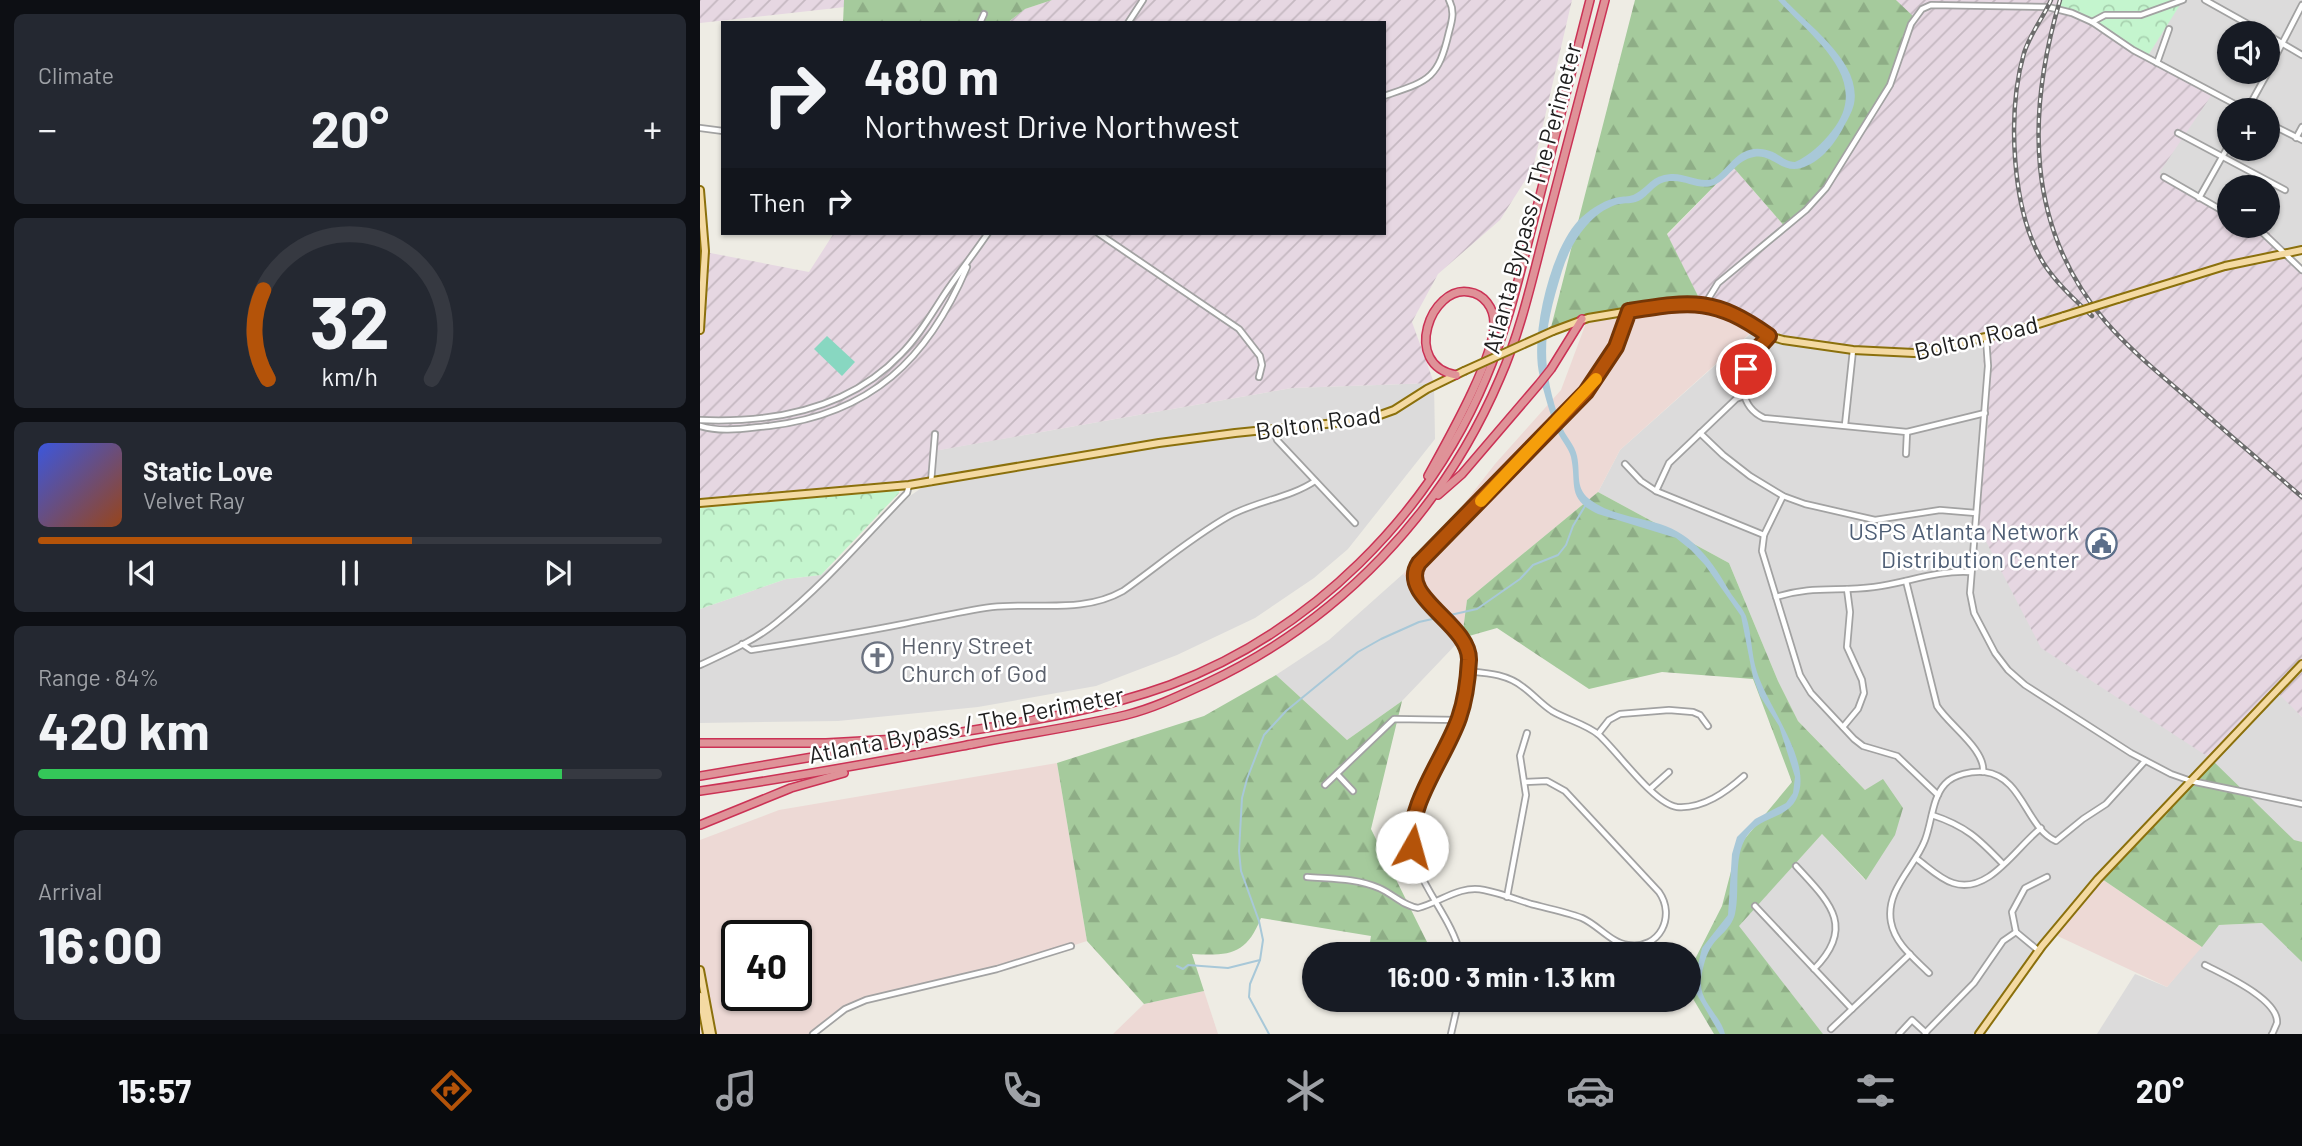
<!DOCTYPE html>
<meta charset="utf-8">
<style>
body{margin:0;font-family:Barlow,sans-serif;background:#242831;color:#f1f3f6;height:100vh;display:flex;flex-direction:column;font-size:26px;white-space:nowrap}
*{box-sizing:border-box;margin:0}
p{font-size:23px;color:#9ea1a6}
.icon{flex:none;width:38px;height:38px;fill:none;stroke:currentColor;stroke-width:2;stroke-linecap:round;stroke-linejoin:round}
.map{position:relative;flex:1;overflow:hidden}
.sheet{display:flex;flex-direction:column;gap:14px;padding:14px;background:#0d0f14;width:700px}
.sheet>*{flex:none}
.banner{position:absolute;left:21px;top:21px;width:665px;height:214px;border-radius:0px;box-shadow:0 2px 5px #0004;background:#171b24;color:#f1f3f6;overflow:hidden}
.tools{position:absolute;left:1517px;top:21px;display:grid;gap:14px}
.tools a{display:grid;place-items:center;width:63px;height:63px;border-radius:50%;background:#171b24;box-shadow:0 2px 5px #0004;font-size:35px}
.speed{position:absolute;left:21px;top:920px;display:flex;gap:14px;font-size:35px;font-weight:700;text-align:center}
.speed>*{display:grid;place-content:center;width:91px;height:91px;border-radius:50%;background:#171b24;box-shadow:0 2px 5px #0004;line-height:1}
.speed .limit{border:4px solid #111;border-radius:10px;background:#fff;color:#111}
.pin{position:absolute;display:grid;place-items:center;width:60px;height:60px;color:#fff;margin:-30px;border:4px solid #fff;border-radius:50%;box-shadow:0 2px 7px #0007}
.me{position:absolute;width:77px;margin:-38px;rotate:7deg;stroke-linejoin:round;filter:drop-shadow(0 0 5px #0008)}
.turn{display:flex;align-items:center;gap:24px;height:147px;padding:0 28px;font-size:32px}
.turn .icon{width:91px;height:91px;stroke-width:2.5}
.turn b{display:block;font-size:49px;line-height:60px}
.then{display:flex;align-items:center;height:66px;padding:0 28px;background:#0003;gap:14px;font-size:26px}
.big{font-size:52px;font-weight:700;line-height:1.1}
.sheet .tile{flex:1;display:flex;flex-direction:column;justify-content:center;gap:10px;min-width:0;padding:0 24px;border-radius:10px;background:#242831}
.sheet .dial{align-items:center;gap:0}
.dial svg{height:182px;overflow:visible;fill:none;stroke:#363941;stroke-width:7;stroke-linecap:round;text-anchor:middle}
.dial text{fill:#f1f3f6;stroke:none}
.song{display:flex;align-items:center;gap:21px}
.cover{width:84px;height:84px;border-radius:10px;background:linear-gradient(135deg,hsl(230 70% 55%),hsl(20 70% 35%))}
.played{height:7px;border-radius:4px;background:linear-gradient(90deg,#b45309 60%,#363941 60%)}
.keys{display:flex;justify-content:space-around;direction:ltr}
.heat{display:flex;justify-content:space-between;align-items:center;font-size:38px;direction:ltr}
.charge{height:10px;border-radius:5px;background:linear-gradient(90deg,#34c759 84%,#363941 0)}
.trip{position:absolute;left:602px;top:942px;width:399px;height:70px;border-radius:35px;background:#171b24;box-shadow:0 2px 5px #0004;font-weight:700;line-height:70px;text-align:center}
.tabs{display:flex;height:112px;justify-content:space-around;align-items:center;background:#090b0e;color:#9ea1a6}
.tabs .icon{width:49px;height:49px}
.tabs .current{color:#b45309}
.tabs b{font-size:32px;color:#f1f3f6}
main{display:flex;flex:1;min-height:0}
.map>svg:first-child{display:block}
.residential{fill:#dcdbdb;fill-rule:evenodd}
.commercial{fill:#edd9d5;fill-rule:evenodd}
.industrial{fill:url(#industrial-furrows)}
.forest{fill:url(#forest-firs)}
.park{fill:url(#park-crowns)}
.pitch{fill:#88d7c1}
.water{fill:#a8c8d8}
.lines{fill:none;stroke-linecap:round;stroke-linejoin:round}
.stream{stroke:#a8c8d8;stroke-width:2}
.minor-casing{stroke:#a2a2a2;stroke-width:8}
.major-casing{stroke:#8b700c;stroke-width:10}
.highway-casing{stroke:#cb3255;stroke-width:10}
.minor{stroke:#fff;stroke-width:4.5}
.major{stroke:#f4daa3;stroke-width:6}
.highway{stroke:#df9298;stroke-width:7}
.rail-casing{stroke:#6c6c6c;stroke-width:4.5}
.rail{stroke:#fff;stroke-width:2;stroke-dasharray:5;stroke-linecap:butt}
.major-bridge-casing{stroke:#8b700c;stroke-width:10;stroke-linecap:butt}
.major-bridge{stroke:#f4daa3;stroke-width:6}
.route-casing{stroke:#753606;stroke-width:18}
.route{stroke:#b45309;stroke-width:12}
.slow{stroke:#f59e0b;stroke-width:12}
.labels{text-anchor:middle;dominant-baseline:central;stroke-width:5;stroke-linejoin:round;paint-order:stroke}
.street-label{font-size:24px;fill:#1e1e1e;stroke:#fff}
.service-label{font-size:24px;fill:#4e5e75;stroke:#fff;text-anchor:end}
.worship-label{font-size:24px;fill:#5b616d;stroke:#fff;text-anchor:start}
</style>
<main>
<section class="sheet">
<div class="tile"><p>Climate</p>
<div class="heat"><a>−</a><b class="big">20°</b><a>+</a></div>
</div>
<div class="tile dial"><svg viewBox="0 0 100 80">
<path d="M14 69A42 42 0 1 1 86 69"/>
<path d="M14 69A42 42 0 0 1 12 30" stroke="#b45309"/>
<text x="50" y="56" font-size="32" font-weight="700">32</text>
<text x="50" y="72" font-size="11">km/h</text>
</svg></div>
<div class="tile">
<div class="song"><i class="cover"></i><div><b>Static Love</b><p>Velvet Ray</p></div></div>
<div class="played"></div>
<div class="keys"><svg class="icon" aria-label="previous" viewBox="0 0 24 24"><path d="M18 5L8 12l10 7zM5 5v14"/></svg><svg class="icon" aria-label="pause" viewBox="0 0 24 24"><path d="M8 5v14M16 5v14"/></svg><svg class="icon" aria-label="next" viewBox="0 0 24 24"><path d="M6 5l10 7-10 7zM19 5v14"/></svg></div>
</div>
<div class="tile"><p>Range · 84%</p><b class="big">420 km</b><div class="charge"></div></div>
<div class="tile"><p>Arrival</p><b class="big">16:00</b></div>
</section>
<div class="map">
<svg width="1602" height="1034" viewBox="0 0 1602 1034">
<defs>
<pattern id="industrial-furrows" width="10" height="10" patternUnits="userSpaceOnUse" patternTransform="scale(1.75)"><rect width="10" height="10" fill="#e6d7e2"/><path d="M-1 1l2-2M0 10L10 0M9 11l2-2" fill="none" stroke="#c5b8c1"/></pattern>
<pattern id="forest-firs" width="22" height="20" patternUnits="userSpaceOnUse" patternTransform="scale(1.75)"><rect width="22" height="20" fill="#a5ca9c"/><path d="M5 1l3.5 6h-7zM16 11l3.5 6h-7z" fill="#8ead86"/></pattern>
<pattern id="park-crowns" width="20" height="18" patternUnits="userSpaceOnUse" patternTransform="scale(1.75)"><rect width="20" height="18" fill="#c4f5ce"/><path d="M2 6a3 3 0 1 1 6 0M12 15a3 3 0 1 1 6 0" fill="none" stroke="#a8d2b0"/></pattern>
</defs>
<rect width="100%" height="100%" fill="#eeece4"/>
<!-- residential -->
<g class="residential">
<path d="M1481,0H1602V255L1591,256L1566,229L1559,226H1568V187H1530L1529,210L1459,173L1447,57ZM1530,33H1568V72H1530ZM1530,110H1568V149H1530Z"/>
<path d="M1057,328L1120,346L1207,356L1282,341L1288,422L1278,526L1577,690L1602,717V842L1444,833L1382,894L1350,932L1285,1034H1123L1038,926L1122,834L1165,880V790L1098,721L1078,681L1029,563L898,492L920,450Z"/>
<path d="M734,383L735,439L648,549L614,578L555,618L477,655L396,686L278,707L138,721L0,723V609L86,579L121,575L210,496L230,482L233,451L592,388Z"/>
<path d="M703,574L762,638L702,701L647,740L576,675L629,640Z"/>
<path d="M1563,923L1602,962V1034H1397L1435,974L1467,987L1519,925Z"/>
</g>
<!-- commercial -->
<g class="commercial">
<path d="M1008,306L1057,327L920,450L898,492L767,600L762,638L703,574L728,550L795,464L861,390L889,315Z"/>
<path d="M357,763L387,941L291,972L212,990L139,1011L116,1034H0V840L79,810ZM37,936H96V996H37Z"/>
<path d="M1399,877L1502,947L1467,987L1349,932Z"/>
<path d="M504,991L518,1034H413L444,1004Z"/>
</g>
<!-- industrial -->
<g class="industrial">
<path d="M0,0H144L145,7L0,23Z"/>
<path d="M352,0H872L833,168L800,220L738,274L712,322L734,383L592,388L234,451L230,482L0,502V251L109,272L134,233H684V23H307L325,9Z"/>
<path d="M1196,0H1358L1356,6L1393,23L1447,57L1513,93L1459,173L1529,210L1530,226H1559L1566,229L1602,268V717L1576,691L1510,758L1341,648L1278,526L1288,422L1282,342L1207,356L1120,346L1057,328L1008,306H1003L967,235L1033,167L1087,229L1123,191L1173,118L1215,19Z"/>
</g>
<!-- forest -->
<g class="forest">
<path d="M144,0H352L325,9L307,23H143Z"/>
<path d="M935,0H1196L1215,18L1173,118L1123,191L1087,229L1033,167L967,234L1003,306L889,315L849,335Z"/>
<path d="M898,492L1029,563L1078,681L1098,721L1165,790L1183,779L1203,808L1195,835L1166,880L1122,834L1039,926L1123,1034H1014L989,992V971L1022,906L1037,848L1092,782L1053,679L962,672L889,689L797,628L762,638L767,600Z"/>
<path d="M576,675L647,740L702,701L671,829L727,942L722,954H668L671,936L561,918C546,955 530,956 492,954L504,991L444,1004L387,941L357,763L504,716Z"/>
<path d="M1510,758L1594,840L1602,842V962L1562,923L1519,925L1502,947L1399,877Z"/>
</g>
<!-- park -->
<g class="park">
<path d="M1358,0H1483L1447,57L1393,23L1356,6Z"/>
<path d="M199,490V493L121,575L86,579L0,609V508Z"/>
</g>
<!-- pitch -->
<path class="pitch" d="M127,336L155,362L142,376L114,349Z"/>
<!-- water -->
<path class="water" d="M1078,0H1085C1110,27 1162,63 1154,104C1152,113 1146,122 1142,130C1133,146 1119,163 1101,168C1082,174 1071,153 1054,157C1036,160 1029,179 1014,185C1000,191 986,180 972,181C957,181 953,191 942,199C934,205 924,202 915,205C888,215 870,245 862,271C843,333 839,361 861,425C865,436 875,445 877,456C881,475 874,489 892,501C912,515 937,517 960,524C994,535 1013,562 1030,592C1035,600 1042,607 1046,616C1052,634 1051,654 1057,672C1067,705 1109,757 1099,792C1092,818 1066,815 1051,831C1031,852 1041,889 1035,914C1031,930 1017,936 1010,949C1005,957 1001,974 1001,983C1000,1002 1021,1016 1025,1034H1020L996,993L995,978L1002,948L1028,915L1032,854L1037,837L1055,819L1086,803L1093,793L1095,777L1079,726L1060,696L1053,677L1041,616L1005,565L991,550L976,538L898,514C866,499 877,484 871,457C869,449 862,441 858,433C850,416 845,395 840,377C829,338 851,244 882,217C892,208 906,199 920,197C925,196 930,197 935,194C950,186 950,176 971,174C986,173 998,183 1013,179C1031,168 1039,141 1070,151C1080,154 1084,162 1095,162C1109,156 1123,143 1132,131C1174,79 1110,36 1078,0Z"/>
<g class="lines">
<!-- stream -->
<g class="stream">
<path d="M477,966L483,969L488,965L528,968L560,960"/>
<path d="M569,1034L549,997L550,984L560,960L563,940L559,921L541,871L539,851L542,798L547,779L564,735L586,711L658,652L681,639L719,622L777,609L820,579L833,565L858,555L866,545L873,526L885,506"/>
</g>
<defs>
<g id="minor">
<path d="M1505,0L1564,33"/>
<path d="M1392,22L1405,15H1441L1483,0"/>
<path d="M280,23L284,14"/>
<path d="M428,23L443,0"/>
<path d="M1568,35L1602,55"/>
<path d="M1457,63L1469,29"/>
<path d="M1568,71L1602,5"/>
<path d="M684,96C728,81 738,80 749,32C752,21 755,11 749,0"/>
<path d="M1547,110L1568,72"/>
<path d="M1568,123L1602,140"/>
<path d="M0,128L23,131"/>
<path d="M1478,133L1585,190"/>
<path d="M1596,138L1602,127"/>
<path d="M1464,177L1530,215"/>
<path d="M1499,198L1530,143"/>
<path d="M1550,226L1562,232L1602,270"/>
<path d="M398,233L539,329L560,356L562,365L559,377"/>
<path d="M1005,304L1018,283L1106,210L1126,188L1190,85L1211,24L1222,9L1231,5L1348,7L1372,13L1392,22L1433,50L1546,110"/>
<path d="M1069,336C1064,344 1055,349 1050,358C1038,379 1040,407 1064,418L1207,432L1285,413"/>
<path d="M1286,338L1288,366L1270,593L1274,613L1295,653L1308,670L1325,685L1431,753L1471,774L1491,781L1602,804"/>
<path d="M0,420C73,423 149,409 201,354C220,335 233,311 248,289C261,270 275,252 288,233"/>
<path d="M1145,425L1153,350"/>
<path d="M0,426C22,433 47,428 69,426C171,414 228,359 267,267"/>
<path d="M574,431L577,440L655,523"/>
<path d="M1000,433L1023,455L1050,476L1083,496L1105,504L1175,520L1240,510L1276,513"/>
<path d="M1206,454L1207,432"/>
<path d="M925,464L941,481L956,491L1064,535"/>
<path d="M231,482L235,434"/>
<path d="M956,491L969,463L1036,399L1044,396"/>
<path d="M1083,496L1064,535L1062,551L1100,675L1111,693L1154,739L1163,746L1197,756L1238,795"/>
<path d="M1206,581L1237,706C1249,725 1286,750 1283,772"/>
<path d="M1076,597C1113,585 1138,592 1174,587C1206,583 1237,570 1270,572"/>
<path d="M42,644L51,650C102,642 153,634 203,624C233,618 263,611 292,607C337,602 382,614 423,591C458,566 492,537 529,516C556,501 590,498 615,481"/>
<path d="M0,665C26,653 54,641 76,623C124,585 164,537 207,493L209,485"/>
<path d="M767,671C787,673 807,674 823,687C833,694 841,704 852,711C867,720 886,724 899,735C918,752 954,804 977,807C1003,809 1026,792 1044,776"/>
<path d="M1143,727L1158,709L1164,693L1162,680L1147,647L1150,612L1147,589"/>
<path d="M898,734L909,720L920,714L969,710L993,712L1000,715L1008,726"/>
<path d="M637,774L653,791"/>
<path d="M625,785L694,719L758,720"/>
<path d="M950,789L969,772"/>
<path d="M1232,815C1266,826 1279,839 1303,864"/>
<path d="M1217,859C1228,867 1240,879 1253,883C1289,895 1316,847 1341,828"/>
<path d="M1096,866C1128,901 1157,926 1114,969"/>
<path d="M607,877C631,879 656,878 679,888C693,894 703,906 718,908C741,902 759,885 784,890C800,893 815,899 831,904C847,908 866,912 882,918C898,925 911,943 928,945C960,950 976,916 959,892L865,791L847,781L825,782"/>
<path d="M807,897L826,795L820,756L827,733"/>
<path d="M1055,906L1152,1009"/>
<path d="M1339,951L1316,932L1312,912L1325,888L1347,877"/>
<path d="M760,954C751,913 710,878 711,835C711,801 748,751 760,717C763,705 764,692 766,680C767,671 771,661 768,653C760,623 711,599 715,570L886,392L916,347L929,311"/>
<path d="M1505,965C1522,974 1579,999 1577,1023C1576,1025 1573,1033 1572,1034"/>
<path d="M1229,973C1214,958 1195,944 1191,922C1185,890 1215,867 1225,840C1232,822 1232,798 1245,784C1254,774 1272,771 1285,772C1323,777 1326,828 1356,841L1383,819L1406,804L1445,761"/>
<path d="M1131,1029L1210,954"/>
<path d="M1225,1033L1274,983L1303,941L1316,932"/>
<path d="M113,1034L145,1009L166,1000L297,969L371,946"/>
<path d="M751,1034L759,999"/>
<path d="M1199,1034L1212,1020L1226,1033"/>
</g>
<g id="major">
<path d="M0,190L5,251L0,330"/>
<path d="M1418,299L1525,266L1602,250"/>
<path d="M853,331L888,318L978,303H994L1026,312L1047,320L1069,336L1083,340L1153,350L1214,353L1326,328L1364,316"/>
<path d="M0,503L209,485L459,443L535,433L666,420L694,410L727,389L764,371"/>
<path d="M0,970L12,1034"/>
<path d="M0,996L7,1034"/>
<path d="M1279,1034L1342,946L1398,879L1602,664"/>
</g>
<g id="highway">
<path d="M728,476C746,443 795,358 794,323C794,308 784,294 769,292C731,285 701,365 756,375"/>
<path d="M738,495L762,474L839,384L851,369L882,319"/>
<path d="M0,743H126L198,739"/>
<path d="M0,776C83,762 166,748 249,734C324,722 398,711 470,685C611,632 728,516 786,378C808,327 820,273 834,219C853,146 872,73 890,0"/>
<path d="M0,791C92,778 182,761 273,744C324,734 375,727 426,715C454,708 481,695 507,683C639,621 743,512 800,378C822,328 833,275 847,222C866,148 885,74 905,0"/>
<path d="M0,825L91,788L144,773"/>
</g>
</defs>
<!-- minor casing -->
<use href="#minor" class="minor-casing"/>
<!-- major casing -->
<use href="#major" class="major-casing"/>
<!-- highway casing -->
<use href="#highway" class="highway-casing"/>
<!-- minor -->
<use href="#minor" class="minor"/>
<!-- major -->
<use href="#major" class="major"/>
<!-- highway -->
<use href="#highway" class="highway"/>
<defs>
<g id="rail">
<path d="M1351,0C1343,18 1330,34 1324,53C1307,112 1311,211 1344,264C1357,284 1375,300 1392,316"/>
<path d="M1360,0C1327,112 1325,227 1405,321C1430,350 1461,375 1490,400C1527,433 1565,465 1602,497"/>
</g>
</defs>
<!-- rail casing -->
<use href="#rail" class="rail-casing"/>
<!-- rail -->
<use href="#rail" class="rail"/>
<defs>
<g id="major-bridge">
<path d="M1364,316L1418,299"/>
<path d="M764,371L853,331"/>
</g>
</defs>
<!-- major-bridge casing -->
<use href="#major-bridge" class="major-bridge-casing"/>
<!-- major-bridge -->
<use href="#major-bridge" class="major-bridge"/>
</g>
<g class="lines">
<defs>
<path id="route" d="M712,847C707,804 745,758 759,718C765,701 768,678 769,660C770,624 697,596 719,563L886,392L916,347L929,311C992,301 1014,297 1069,336L1052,355L1046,369"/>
</defs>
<!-- route casing -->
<use href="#route" class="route-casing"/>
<!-- route -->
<use href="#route" class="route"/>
<!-- slow -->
<path class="slow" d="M781,501L896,379"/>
</g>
<!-- icons -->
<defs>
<symbol id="civic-ring" viewBox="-11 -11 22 22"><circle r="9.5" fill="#fff" stroke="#5c6f8a" stroke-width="1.5"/><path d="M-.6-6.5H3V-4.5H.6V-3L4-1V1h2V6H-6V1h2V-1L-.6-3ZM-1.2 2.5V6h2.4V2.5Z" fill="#5c6f8a"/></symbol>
<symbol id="church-ring" viewBox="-11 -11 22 22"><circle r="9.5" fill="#fff" stroke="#6b7280" stroke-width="1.5"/><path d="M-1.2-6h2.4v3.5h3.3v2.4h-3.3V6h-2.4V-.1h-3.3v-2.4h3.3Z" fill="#6b7280"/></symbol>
</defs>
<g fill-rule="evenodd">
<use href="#civic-ring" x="1384" y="526" width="35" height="35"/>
<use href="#church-ring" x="160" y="640" width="35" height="35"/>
</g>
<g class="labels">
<!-- street labels -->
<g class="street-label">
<text transform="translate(831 198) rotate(-75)">Atlanta Bypass / The Perimeter</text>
<text transform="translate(1276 337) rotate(-13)">Bolton Road</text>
<text transform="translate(618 422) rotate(-8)">Bolton Road</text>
<text transform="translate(266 724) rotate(-11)">Atlanta Bypass / The Perimeter</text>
</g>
<!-- service labels -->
<g class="service-label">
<text x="1379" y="530">USPS Atlanta Network<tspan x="1379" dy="28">Distribution Center</tspan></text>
</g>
<!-- worship labels -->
<g class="worship-label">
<text x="201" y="644">Henry Street<tspan x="201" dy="28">Church of God</tspan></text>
</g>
</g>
</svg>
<div class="tools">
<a><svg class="icon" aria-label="sound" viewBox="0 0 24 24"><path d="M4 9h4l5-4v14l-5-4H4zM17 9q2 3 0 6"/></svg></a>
<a>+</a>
<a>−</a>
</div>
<div class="speed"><div class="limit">40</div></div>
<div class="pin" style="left:1046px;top:369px;background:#d93025"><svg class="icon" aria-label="arrive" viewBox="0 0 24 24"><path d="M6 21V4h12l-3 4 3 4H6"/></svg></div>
<svg class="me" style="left:712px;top:847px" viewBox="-20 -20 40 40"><circle r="19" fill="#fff"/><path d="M0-13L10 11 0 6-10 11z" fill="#b45309"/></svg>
<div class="trip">16:00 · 3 min · 1.3 km</div>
<div class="banner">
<div class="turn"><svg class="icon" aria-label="right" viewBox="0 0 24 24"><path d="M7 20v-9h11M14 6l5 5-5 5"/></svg><div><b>480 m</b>Northwest Drive Northwest</div></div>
<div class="then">Then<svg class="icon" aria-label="right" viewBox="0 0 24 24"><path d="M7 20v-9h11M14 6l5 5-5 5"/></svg></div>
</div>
</div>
</main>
<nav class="tabs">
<b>15:57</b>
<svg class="icon current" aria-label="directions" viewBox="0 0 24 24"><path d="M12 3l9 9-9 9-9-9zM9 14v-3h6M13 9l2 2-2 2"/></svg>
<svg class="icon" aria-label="music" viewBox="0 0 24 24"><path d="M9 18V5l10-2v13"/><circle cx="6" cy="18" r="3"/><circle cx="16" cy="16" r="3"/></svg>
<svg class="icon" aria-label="phone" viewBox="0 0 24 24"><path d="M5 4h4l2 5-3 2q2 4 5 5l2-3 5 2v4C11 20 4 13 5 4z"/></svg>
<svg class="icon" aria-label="climate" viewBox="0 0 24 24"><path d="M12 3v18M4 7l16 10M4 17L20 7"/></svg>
<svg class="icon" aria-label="car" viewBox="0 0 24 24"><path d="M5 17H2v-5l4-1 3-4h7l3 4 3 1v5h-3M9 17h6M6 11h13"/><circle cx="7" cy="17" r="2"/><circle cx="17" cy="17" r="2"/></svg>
<svg class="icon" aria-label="filters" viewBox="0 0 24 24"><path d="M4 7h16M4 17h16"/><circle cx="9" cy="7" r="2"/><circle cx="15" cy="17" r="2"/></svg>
<b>20°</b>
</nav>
